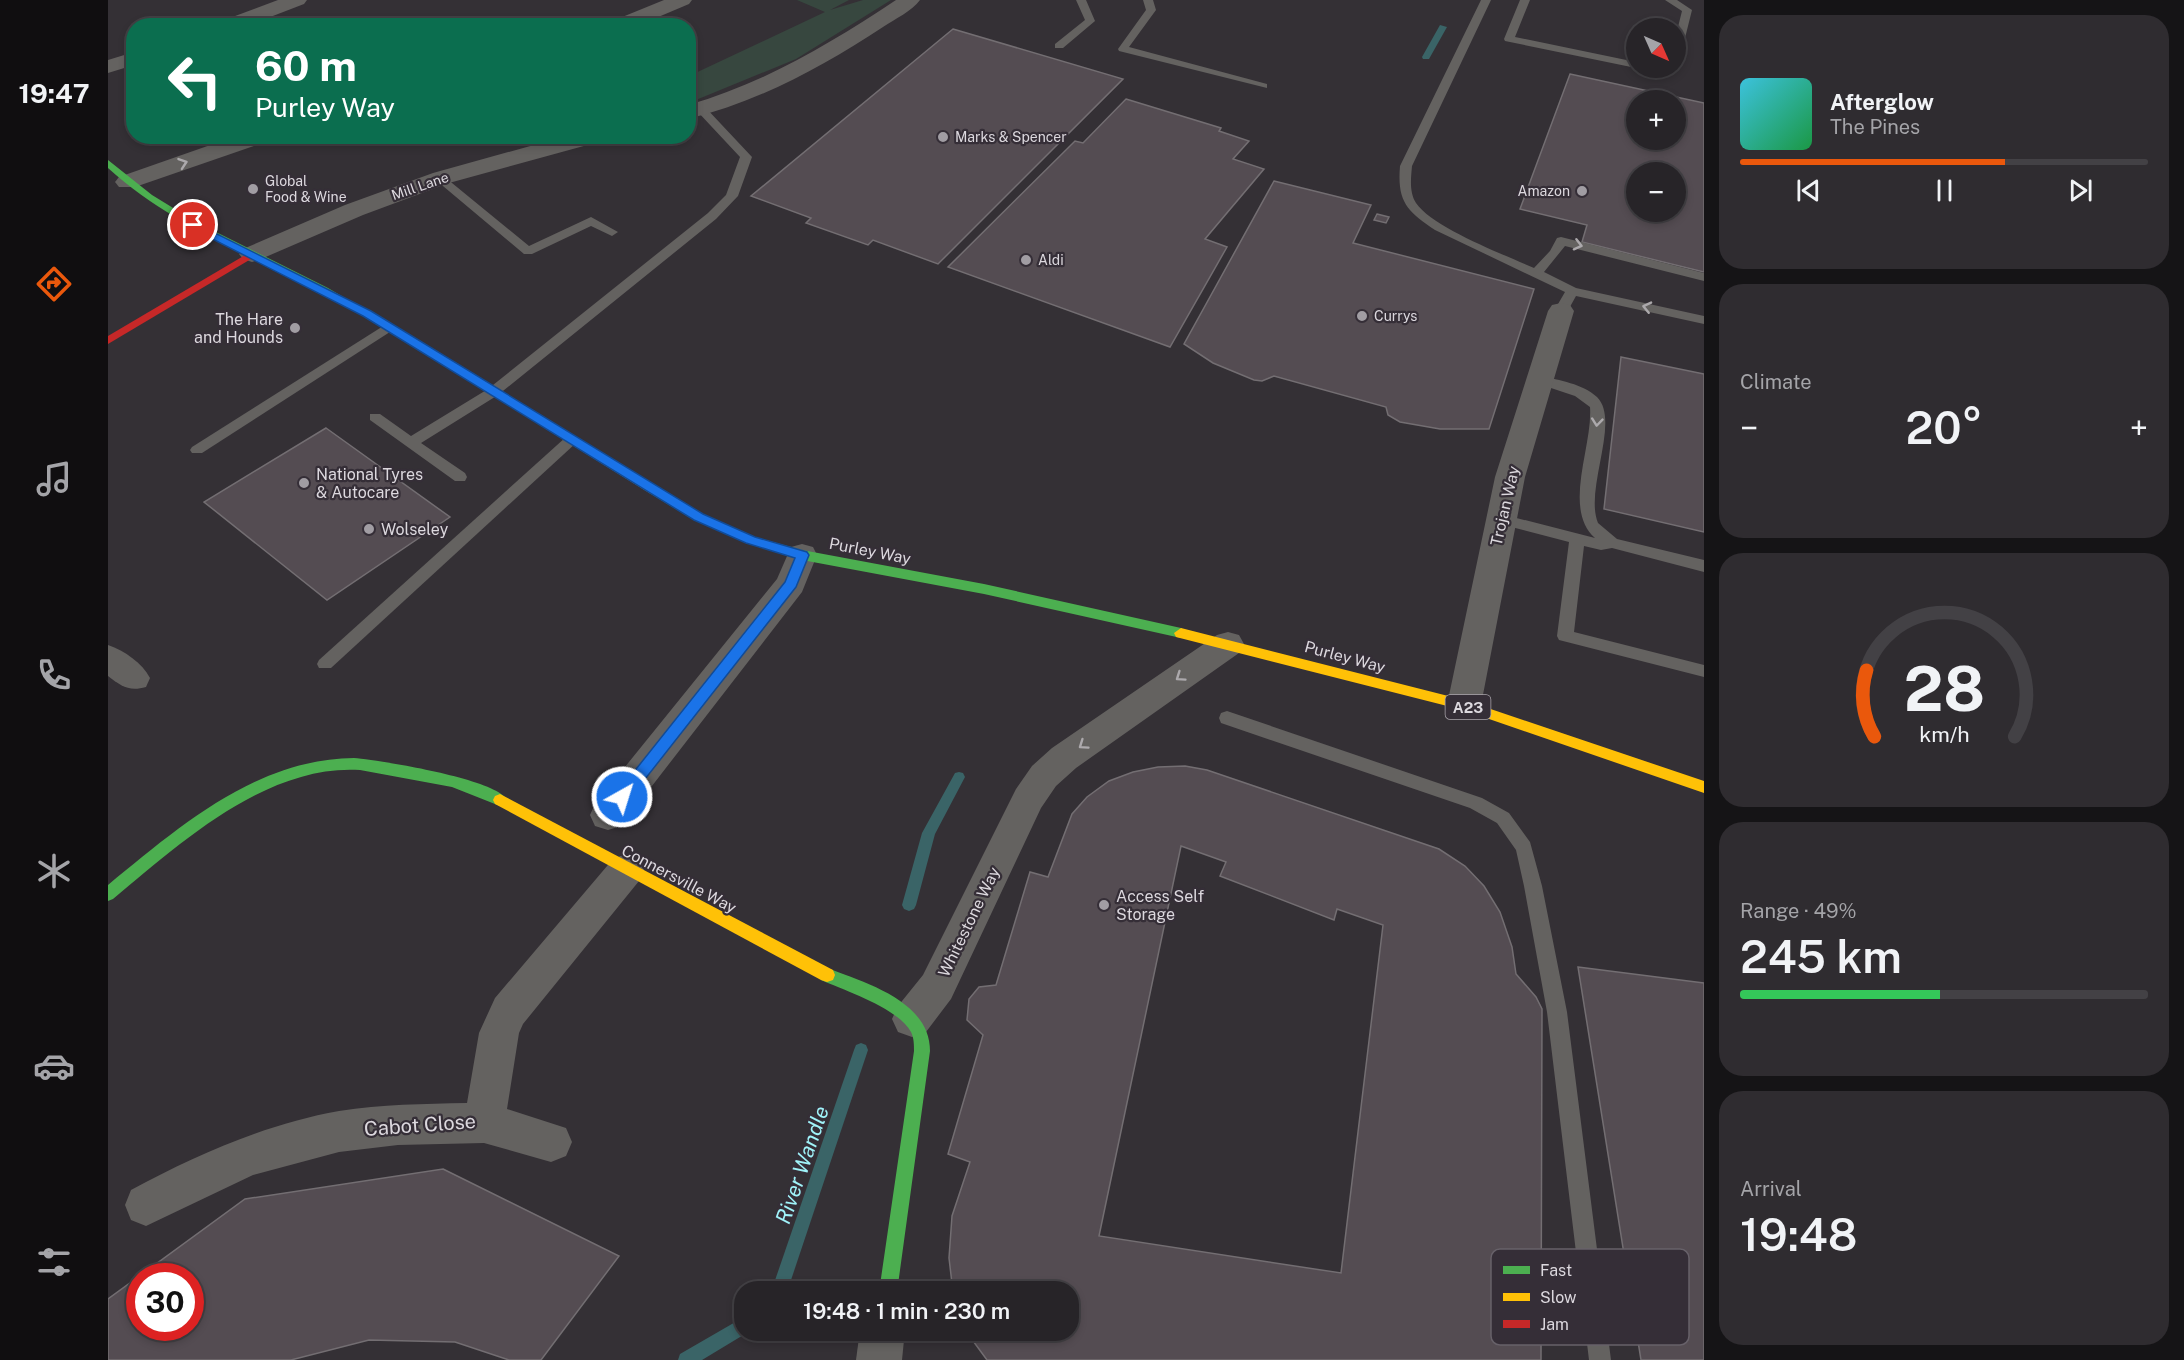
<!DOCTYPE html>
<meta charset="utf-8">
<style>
body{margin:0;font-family:"Public Sans",sans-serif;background:#2f2c30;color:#f1f3f6;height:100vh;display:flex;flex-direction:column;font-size:22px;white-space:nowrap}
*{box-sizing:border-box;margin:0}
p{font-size:20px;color:#a4a4a8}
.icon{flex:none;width:33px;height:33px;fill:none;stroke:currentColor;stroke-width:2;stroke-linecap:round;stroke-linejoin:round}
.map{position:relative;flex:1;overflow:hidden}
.drawer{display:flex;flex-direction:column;gap:15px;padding:15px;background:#151416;width:480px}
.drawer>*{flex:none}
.hud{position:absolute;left:18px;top:18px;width:570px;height:126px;border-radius:24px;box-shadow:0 3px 9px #0003,0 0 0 2px #434145;background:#0b6e4f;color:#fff;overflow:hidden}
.needle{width:39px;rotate:135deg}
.tools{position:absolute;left:1518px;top:18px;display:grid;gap:12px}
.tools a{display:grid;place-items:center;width:60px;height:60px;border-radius:50%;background:#272428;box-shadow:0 3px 9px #0003,0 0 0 2px #434145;font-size:30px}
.speed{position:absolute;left:18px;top:1263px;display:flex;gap:12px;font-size:30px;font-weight:700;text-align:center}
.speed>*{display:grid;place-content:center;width:78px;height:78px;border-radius:50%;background:#272428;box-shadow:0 3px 9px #0003,0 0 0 2px #434145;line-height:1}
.speed .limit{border:9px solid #d22;background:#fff;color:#111}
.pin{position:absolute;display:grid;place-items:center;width:51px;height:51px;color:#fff;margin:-26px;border:3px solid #fff;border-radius:50%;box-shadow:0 2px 6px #0007}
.me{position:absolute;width:66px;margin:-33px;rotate:39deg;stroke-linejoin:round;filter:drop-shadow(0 0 4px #0008)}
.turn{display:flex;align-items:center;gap:21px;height:126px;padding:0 30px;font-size:27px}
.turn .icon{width:78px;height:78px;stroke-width:2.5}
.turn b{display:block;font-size:42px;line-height:51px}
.big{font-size:45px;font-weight:600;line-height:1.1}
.drawer .card{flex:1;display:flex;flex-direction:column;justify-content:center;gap:9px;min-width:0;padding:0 21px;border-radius:24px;background:#2f2c30}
.drawer .dial{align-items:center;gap:0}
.dial svg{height:156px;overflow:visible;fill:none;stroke:#434145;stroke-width:7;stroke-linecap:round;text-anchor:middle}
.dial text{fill:#f1f3f6;stroke:none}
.song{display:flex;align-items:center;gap:18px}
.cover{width:72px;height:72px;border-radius:9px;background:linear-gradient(135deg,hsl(190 70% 55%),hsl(140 70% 35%))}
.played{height:6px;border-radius:3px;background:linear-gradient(90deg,#ea580c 65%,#434145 65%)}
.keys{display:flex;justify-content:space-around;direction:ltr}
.heat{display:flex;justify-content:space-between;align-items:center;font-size:33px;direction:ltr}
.charge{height:9px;border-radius:4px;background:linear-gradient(90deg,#34c759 49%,#434145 0)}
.trip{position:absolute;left:626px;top:1281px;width:345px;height:60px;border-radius:24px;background:#272428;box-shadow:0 3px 9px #0003,0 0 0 2px #434145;font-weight:600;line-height:60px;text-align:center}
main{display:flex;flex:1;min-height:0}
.tab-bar{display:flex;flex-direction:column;width:108px;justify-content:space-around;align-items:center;background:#100e10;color:#a4a4a8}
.tab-bar .icon{width:42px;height:42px}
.tab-bar .on{color:#ea580c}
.tab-bar b{font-size:27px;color:#f1f3f6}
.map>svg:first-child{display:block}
.green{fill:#37473f}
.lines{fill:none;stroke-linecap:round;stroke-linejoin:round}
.stream{fill:#3a6467;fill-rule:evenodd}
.building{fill:#544c52;stroke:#736e72;stroke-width:1.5;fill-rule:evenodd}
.lane{fill:#646260;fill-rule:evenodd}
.street{fill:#646260;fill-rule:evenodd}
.fast{fill:#4caf50;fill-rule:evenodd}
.slow{fill:#ffc107;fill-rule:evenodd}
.jam{fill:#c62828;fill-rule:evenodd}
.oneway{stroke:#aca9ac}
.route{fill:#1a73e8;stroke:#114b97;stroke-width:1.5}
.poi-dot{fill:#a19da3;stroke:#352e37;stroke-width:2}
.labels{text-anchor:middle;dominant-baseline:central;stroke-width:4.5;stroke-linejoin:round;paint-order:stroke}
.far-poi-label{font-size:14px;fill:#dcd8de;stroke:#352e37;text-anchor:start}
.far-street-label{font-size:14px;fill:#dcd8de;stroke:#352e37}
.shield{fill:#352e37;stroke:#aaa5ac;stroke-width:1.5}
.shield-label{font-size:15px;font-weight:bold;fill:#dcd8de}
.poi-label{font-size:16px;fill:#dcd8de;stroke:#352e37;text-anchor:start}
.street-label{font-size:16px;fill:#dcd8de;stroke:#352e37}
.near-street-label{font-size:20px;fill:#dcd8de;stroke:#352e37}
.near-water-label{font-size:21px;font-style:italic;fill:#a0f3f9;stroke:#352e37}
.key{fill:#352e37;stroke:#676169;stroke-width:1.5}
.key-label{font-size:16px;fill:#dcd8de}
</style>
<main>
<nav class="tab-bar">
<b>19:47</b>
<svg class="icon on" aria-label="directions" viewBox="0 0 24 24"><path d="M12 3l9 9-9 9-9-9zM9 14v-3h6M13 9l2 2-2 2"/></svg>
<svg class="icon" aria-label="music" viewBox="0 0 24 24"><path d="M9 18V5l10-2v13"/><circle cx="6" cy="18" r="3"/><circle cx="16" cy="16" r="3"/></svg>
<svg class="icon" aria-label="phone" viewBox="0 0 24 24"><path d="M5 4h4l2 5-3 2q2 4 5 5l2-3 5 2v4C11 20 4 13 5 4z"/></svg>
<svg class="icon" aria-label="climate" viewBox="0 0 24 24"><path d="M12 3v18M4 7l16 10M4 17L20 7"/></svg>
<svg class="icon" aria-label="car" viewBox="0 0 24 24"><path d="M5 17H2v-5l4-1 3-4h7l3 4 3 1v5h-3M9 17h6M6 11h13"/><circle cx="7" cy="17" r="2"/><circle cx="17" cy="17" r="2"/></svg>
<svg class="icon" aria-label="filters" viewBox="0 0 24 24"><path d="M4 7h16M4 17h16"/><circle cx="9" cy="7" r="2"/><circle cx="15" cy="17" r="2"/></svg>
</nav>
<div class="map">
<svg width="1596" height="1360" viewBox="0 0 1596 1360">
<rect width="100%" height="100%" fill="#343035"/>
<!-- green -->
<path class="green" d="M689,0H741L722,10L755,0H783L688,59L583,102L581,98V76L717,12Z"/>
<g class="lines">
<!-- stream -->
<g class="stream">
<path d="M1332,25L1339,27L1321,59H1315L1314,57Z"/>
<path d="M851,772L855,773L857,777L827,834L808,905L806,909L801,911L796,909L794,905L814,833L847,773Z"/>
<path d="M753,1043L758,1045L760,1050L679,1292H663L746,1050L748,1045Z"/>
<path d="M636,1317V1330L642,1331L594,1360H570L572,1354Z"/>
</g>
</g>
<!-- building -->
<g class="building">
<path d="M845,29L1015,79L830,264L765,240L760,245L698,223L703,218L643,196Z"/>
<path d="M1462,74L1596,103V272L1474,242L1479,225L1412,209ZM1528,100H1568V140H1528ZM1528,172H1568V212H1528Z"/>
<path d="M1018,99L1113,128L1111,131L1141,141L1125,159L1156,169L1097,239L1119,247L1062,347L840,267L967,141L975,143Z"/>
<path d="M1166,181L1263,205L1245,243L1426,289L1381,429H1332L1292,422L1280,415L1278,407L1166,376L1154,381L1146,380L1105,363L1076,344Z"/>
<path d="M1269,214L1281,217L1278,223L1266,220Z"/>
<path d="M1513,357L1596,374V532L1496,509Z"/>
<path d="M218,428L342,517L219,600L96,502Z"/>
<path d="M1077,766L1099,770L1331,849L1357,866L1376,886L1392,912L1404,947L1408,974L1428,997L1434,1009L1433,1360H879L857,1330H960V1292H845L841,1258L844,1216L862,1162L840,1154L875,1035L859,1020L861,999L871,987L888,985L922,872L940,877L964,814L979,797L1001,781L1025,772L1050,767ZM1073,846L1118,862L1112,876L1226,920L1229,909L1275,925L1233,1273L991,1236Z"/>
<path d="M1470,967L1596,983V1360H1533Z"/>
<path d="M335,1169L511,1256L433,1360H401L347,1342L261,1340L183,1360H0V1299L137,1199ZM32,1276H82V1328H32Z"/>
</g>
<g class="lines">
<!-- lane -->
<g class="lane">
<path d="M968,0H978L987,21L955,48H947V44L977,20Z"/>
<path d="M1035,0H1045L1048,10L1021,47L1159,84V88L1011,51L1010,49L1038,10Z"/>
<path d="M1373,0H1383L1304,166C1303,178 1301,192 1308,203C1325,228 1397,255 1426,268L1442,251L1449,238L1453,237L1596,273V281L1457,246L1436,272L1468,288L1596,316V324L1468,296L1458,314H1448L1446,311L1457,292L1327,230C1299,211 1289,202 1292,166Z"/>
<path d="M1412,0H1422L1407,37L1528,62V68H1531H1528L1397,41L1396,39Z"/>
<path d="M1557,0H1569L1584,10L1573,54L1568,57V35L1574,11Z"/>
<path d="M1568,66V72L1563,75L1537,68Z"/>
<path d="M593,106L597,107L644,157L630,196L608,219L390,395L313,443L357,473L359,477L357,481H347L262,420V414H272L303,436L380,389L600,213L618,195L632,157L589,111L587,109Z"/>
<path d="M333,174L421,246L483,217L510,232L504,236L483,226L424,254H416L329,181L327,178Z"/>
<path d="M280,323L287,327L285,330L94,453H84L82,450L84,447Z"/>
<path d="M1433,376C1451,380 1475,384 1489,397C1513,421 1476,489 1490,523L1509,539L1596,560V572L1504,548L1493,550L1476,546L1466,632L1596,665V677L1451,640L1449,636L1461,542L1388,523L1385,519L1393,514L1487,538C1454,509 1485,446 1482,407L1467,396L1428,383L1426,380Z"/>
<path d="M463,435L470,440L468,443L223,668H211L209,664L211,660L458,437Z"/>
<path d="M1119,711L1374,798L1401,813L1422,842L1434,886L1459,1012L1503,1360H1481L1439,1012L1416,886L1408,850L1389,823L1362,808L1113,723L1111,718L1113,713Z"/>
</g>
<!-- street -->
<g class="street">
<path d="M170,0H199L196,4L139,26H108L111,22Z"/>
<path d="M556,0H584L581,4L529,26H499L502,22Z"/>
<path d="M788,0H812C804,11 787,19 775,27C714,67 652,101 580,119V105C657,83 723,43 788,0Z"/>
<path d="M26,52V65L0,73V60Z"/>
<path d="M128,136H163L160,141L27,187H11L7,182L11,177Z"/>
<path d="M458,136H497L494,141L341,183L255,215L153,259L144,262L135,259L131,254L135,249L237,205L325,173Z"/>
<path d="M1453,303L1462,305L1466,311L1417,477L1373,705L1368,714L1356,718L1344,714L1339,705L1387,477L1440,311L1444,305Z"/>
<path d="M694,544L705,547L709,555L694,592L513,826L500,830L487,826L482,815L487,804L669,579L683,547Z"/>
<path d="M1120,632L1131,635L1136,644L1131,653L968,768L948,786L933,808L843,999L818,1032L804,1037L790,1032L784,1019L790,1006L815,975L908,789L924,766L944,748L1109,635Z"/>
<path d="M0,645C17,651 34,663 42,678L38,687C21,692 13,686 0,676Z"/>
<path d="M518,854L531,859L536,870L531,881L415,1024L411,1033L399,1109L458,1128L464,1142L458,1156L443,1162L376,1143L290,1145L231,1152L145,1175L38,1226L23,1220L17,1205L23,1190C88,1155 158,1124 231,1111C274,1104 316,1104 359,1103L371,1033L387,998L505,859Z"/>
<path d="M752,1330H797L794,1360H748Z"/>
</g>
<!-- fast -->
<g class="fast">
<path d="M0,160L44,195L88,222L220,288L281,324L276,327L272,326C241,307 209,289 176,273C114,243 52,215 0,168Z"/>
<path d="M547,487L594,514L647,537L694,550L876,584L1073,628L1080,633L1073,638L876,594L694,560L639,543L586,520L543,494L541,491Z"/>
<path d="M246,758C271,760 389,779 399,800L397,804L392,806L344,787L252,770C159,764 72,843 5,899L0,901V885C71,827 148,759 246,758Z"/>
<path d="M719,968C758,983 822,1001 822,1051L789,1292H771L806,1051C806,1045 806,1038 803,1032C790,1008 738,991 713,980L711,975L713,970Z"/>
</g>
<!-- slow -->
<g class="slow">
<path d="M276,321L551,488L553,491L551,494H543L272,326V322Z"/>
<path d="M1073,628L1356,700L1596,781V793L1355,710L1068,637L1066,633Z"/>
<path d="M392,794L725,970L727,975L725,980L719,982L713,980L387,804L385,800L387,796Z"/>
</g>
<!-- jam -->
<path class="jam" d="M144,251L149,254L148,256L0,344V336Z"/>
</g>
<!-- one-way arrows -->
<defs><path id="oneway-chevron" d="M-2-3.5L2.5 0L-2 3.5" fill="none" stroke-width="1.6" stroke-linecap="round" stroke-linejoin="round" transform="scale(1.5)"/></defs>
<g class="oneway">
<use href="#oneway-chevron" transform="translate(75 163) rotate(-19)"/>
<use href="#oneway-chevron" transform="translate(1470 245) rotate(14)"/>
<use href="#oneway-chevron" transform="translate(1539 307) rotate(-167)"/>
<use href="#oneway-chevron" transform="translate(1489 422) rotate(96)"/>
<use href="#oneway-chevron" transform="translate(1072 677) rotate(145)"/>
<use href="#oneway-chevron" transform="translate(975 745) rotate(145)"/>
</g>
<!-- route -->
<path class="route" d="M85,222L263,311L595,514L647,537L699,552L701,555L688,587L519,802H509L506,797L509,793L677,582L687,558L638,543L586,520L255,316L81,227V223Z"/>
<!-- markers -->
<g class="poi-dot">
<circle cx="835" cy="137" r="6"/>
<circle cx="145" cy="189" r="6"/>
<circle cx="1474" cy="191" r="6"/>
<circle cx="918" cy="260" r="6"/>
<circle cx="1254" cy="316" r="6"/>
<circle cx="187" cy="328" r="6"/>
<circle cx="196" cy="483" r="6"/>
<circle cx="261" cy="529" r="6"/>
<circle cx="996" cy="905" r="6"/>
</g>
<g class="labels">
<!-- far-poi labels -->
<g class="far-poi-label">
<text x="847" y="137">Marks &amp; Spencer</text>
<text x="157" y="181">Global<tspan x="157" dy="16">Food &amp; Wine</tspan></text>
<text x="1462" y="191" text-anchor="end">Amazon</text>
<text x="930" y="260">Aldi</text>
<text x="1266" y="316">Currys</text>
</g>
<!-- far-street labels -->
<g class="far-street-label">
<text transform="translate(312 186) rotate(-19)">Mill Lane</text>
</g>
<!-- shield labels -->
<rect class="shield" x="1337.5" y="695" width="45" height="24" rx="4.5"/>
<g class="shield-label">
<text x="1360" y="707">A23</text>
</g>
<!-- poi labels -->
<g class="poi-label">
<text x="175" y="319" text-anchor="end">The Hare<tspan x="175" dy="18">and Hounds</tspan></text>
<text x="208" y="474">National Tyres<tspan x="208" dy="18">&amp; Autocare</tspan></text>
<text x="273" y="529">Wolseley</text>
<text x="1008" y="896">Access Self<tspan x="1008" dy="18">Storage</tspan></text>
</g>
<!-- street labels -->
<g class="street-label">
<text transform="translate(1397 506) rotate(-77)">Trojan Way</text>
<text transform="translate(762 551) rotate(11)">Purley Way</text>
<text transform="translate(1237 657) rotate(15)">Purley Way</text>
<text transform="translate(571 879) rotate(28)">Connersville Way</text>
<text transform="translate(861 922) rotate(-64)">Whitestone Way</text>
</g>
<!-- near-street labels -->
<g class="near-street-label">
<text transform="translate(312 1125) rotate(-4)">Cabot Close</text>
</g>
<!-- near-water labels -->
<g class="near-water-label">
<text transform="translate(694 1165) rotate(-71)">River Wandle</text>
</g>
</g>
<!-- legend -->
<rect x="1383" y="1249" width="198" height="96" rx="9" class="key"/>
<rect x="1395" y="1266" width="27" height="8" fill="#4caf50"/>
<rect x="1395" y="1293" width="27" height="8" fill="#ffc107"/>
<rect x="1395" y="1320" width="27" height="8" fill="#c62828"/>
<g class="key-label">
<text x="1432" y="1276">Fast</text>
<text x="1432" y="1303">Slow</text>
<text x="1432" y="1330">Jam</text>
</g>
</svg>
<div class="tools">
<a><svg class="needle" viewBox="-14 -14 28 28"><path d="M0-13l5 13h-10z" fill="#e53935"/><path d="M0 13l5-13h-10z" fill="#a4a4a8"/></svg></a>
<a>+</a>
<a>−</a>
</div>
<div class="speed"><div class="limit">30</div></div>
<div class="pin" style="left:85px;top:225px;background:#d93025"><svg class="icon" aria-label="arrive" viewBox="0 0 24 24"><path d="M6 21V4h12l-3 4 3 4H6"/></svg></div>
<svg class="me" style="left:514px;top:797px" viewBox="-20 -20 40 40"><circle r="17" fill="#1a73e8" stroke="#fff" stroke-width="3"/><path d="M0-11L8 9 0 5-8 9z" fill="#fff"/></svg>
<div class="trip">19:48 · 1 min · 230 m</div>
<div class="hud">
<div class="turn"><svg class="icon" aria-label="left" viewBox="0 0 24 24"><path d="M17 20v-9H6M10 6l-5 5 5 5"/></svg><div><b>60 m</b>Purley Way</div></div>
</div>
</div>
<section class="drawer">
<div class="card">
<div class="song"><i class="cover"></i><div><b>Afterglow</b><p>The Pines</p></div></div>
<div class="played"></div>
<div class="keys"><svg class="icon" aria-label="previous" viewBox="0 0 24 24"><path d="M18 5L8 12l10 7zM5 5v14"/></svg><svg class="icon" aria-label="pause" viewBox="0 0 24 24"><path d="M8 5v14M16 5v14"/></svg><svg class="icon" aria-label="next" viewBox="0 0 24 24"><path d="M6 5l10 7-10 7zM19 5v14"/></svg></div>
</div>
<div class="card"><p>Climate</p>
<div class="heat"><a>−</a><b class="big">20°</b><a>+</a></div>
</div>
<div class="card dial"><svg viewBox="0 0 100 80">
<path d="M14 69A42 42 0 1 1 86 69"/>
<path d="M14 69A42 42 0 0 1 10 35" stroke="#ea580c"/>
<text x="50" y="56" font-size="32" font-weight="700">28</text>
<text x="50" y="72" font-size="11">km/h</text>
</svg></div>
<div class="card"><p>Range · 49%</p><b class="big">245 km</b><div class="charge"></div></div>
<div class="card"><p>Arrival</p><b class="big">19:48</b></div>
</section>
</main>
